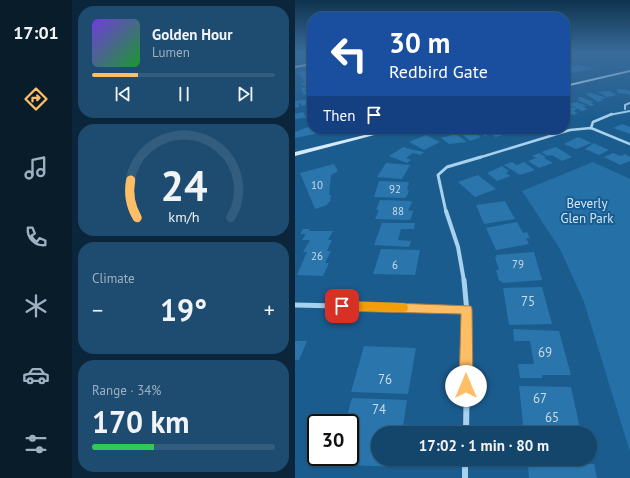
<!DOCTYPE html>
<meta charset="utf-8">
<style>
body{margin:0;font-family:"PT Sans",sans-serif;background:#1d4c70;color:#f1f3f6;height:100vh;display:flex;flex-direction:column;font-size:15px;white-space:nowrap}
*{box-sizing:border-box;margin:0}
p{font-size:13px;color:#9db1c1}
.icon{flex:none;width:22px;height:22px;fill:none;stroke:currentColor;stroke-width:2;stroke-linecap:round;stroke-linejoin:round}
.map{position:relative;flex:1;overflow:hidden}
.panel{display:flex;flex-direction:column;gap:6px;padding:6px;background:#0b263a;width:223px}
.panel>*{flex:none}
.guide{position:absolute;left:12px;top:12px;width:263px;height:122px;border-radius:16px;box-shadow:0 1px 3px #0004,0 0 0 1px #335d7e;background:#1a4fa0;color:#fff;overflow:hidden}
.speed{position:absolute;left:12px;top:414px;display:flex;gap:8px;font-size:20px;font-weight:700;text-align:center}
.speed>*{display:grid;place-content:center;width:52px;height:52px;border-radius:50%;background:#14456a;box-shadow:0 1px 3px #0004,0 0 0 1px #335d7e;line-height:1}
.speed .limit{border:2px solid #111;border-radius:6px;background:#fff;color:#111}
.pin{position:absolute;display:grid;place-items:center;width:34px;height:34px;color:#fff;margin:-17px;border-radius:8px;box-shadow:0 2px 6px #0006}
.me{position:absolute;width:44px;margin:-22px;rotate:0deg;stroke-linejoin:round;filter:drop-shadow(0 0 3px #0008)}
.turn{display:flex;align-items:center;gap:14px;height:84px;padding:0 16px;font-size:18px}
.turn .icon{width:52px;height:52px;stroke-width:2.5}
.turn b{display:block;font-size:28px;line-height:34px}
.then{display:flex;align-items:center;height:38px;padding:0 16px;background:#0003;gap:8px;font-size:15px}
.big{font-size:30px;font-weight:700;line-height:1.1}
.panel .widget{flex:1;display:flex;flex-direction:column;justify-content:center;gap:6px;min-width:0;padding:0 14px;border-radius:16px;background:#1d4c70}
.panel .dial{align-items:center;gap:0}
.dial svg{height:104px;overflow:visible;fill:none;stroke:#335d7e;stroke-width:7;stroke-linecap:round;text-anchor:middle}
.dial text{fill:#f1f3f6;stroke:none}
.song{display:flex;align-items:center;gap:12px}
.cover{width:48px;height:48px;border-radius:6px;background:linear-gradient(135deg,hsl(260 70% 55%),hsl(130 70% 35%))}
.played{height:4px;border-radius:2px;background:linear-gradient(90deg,#febe66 25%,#335d7e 25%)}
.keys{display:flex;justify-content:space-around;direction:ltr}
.heat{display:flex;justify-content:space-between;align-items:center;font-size:22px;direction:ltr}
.charge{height:6px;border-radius:3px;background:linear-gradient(90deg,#34c759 34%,#335d7e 0)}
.trip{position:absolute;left:76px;top:426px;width:226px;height:40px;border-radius:20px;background:#14456a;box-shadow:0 1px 3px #0004,0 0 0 1px #335d7e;font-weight:700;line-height:40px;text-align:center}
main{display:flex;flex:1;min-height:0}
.menu{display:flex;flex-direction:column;width:72px;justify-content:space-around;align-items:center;background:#081c2a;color:#9db1c1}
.menu .icon{width:28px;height:28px}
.menu .current{color:#febe66}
.menu b{font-size:18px;color:#f1f3f6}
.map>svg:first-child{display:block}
.green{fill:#2470a7}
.building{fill:#2a75ac}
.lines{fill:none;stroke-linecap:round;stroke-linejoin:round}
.street-far5{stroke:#a8d1ee;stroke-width:2}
.street-far4{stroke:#a8d1ee;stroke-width:2.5}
.street-far3{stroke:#a8d1ee;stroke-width:3}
.street-far2{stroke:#a8d1ee;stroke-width:4}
.street-far1{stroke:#a8d1ee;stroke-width:5}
.street{stroke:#a8d1ee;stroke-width:6}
.secondary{fill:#d5eafa;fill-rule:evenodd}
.route{fill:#febe66;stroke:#a57c42}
.slow{fill:#f59e0b}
.labels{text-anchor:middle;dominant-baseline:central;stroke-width:4;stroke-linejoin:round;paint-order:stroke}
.number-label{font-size:11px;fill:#cadcea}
.park-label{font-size:13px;fill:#cee8fa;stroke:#1b5c8e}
.near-number-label{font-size:13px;fill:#cadcea}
</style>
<main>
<nav class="menu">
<b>17:01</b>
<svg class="icon current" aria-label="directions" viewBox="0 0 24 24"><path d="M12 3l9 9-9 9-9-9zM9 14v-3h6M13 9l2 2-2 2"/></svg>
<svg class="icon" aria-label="music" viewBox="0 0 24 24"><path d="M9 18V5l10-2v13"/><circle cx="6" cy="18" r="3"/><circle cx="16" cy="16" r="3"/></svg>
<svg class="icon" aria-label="phone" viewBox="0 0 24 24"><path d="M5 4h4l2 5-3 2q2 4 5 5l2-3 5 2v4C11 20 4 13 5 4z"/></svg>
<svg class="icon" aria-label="climate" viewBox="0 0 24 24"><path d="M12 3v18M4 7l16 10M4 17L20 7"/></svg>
<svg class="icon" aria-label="car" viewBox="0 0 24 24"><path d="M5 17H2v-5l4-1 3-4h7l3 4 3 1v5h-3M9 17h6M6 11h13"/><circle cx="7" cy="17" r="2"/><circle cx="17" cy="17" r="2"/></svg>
<svg class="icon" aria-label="filters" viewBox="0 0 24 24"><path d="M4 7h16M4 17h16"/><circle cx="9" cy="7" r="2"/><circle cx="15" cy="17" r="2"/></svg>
</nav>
<section class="panel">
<div class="widget">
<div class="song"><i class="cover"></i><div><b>Golden Hour</b><p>Lumen</p></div></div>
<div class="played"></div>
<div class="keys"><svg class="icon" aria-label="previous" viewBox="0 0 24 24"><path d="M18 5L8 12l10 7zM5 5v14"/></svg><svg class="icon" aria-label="pause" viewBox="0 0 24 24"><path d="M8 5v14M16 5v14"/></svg><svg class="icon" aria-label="next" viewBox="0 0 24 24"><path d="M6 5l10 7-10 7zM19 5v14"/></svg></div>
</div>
<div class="widget dial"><svg viewBox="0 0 100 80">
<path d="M14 69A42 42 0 1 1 86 69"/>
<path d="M14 69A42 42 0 0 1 9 40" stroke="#febe66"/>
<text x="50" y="56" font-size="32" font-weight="700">24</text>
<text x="50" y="72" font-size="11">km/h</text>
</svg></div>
<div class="widget"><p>Climate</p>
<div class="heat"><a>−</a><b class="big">19°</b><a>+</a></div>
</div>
<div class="widget"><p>Range · 34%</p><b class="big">170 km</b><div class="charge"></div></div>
</section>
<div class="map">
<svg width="335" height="478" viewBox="0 0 335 478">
<rect width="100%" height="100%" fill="#1b5c8e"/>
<!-- green -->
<path class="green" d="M298,162L335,179V452L289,302L265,249L227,191Z"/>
<!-- building -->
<g class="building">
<path d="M284,65L300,69L270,74V68Z"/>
<path d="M13,70L17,75V83L14,84H17V93L9,95L6,88L12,87L6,84L10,82L3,72Z"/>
<path d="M322,89L333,90L335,92V97L334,94L323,93Z"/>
<path d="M314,91L322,95L312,97L303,92Z"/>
<path d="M289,93H296L312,98L305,99L308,100L303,102Z"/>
<path d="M286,97L299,102L295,103L300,105L296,106L282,100L285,99L282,98Z"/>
<path d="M17,99V104L7,106L5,103H3L5,107L0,108V101Z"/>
<path d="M282,102L292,106L288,107L293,109L287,111L273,104Z"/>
<path d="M272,105L282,109L278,111L283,113L278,115L272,112L270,106Z"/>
<path d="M17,110V117L0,119V114L8,112L10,116L12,115L10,112Z"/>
<path d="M327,124L335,127V134L318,128Z"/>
<path d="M13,127L17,129L39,130L0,138V132Z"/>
<path d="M187,129H196L208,135L201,137L196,134L190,136L181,131Z"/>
<path d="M200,129H217L214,131L217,132L210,134Z"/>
<path d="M170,130L173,133L178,131L186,137L175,141L164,132Z"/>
<path d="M161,134L172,142L154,144L146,138Z"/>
<path d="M131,135L145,142L129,150L114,142Z"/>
<path d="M283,137L297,143L281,149L269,144Z"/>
<path d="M299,143L305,146L314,150L304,155L290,149Z"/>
<path d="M108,147L119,150L129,152L125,155L118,153L111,158L116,160L112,163L94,156Z"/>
<path d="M261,147L277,157L267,161L257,155L253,156L246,152Z"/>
<path d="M244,153L251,157L249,158L258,163L244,168L233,161L241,158L237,156Z"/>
<path d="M318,153L326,156L330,154L335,157V161L325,165L309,157Z"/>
<path d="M217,162L222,165L229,162L240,170L225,175L209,165Z"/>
<path d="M91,163L104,164L115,165L107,179L82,177Z"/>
<path d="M39,164L43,171L36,175L34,195H36L35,202H33L32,205L20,209L5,173Z"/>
<path d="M207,166L214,171L211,173L216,176L202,181L192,173Z"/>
<path d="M183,175L201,189L180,197L163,182Z"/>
<path d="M84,181L112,182L114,183L112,189L114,191L112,196L110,198L79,197Z"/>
<path d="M85,200L116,201L117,203L113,210L118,211L116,218L114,220L80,219L84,210H81Z"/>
<path d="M210,201L220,219L189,224L181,205Z"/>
<path d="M222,222L228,233L232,232L235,238H231L234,244L201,250L191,228Z"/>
<path d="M87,223H120L119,229H106L103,240L116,241L114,247L79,245Z"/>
<path d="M8,229H15L14,231H38L33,240H37L32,251H36L30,263H34L28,276L2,275L12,252H8L15,240H7L11,234H5Z"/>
<path d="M86,249L125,250L120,275L78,274Z"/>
<path d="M239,252L247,280L207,283V281H204L201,270H204L200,257H202L201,255Z"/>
<path d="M247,287L257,324L214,325L208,288Z"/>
<path d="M218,329L264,331L276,375H247V378H225L223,364H239L235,341H219Z"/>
<path d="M0,341H12L4,360H0Z"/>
<path d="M69,346L121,348L113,394L56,392Z"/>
<path d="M224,386L276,387L286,433H229Z"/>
<path d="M57,398L112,400L107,433H83V459H101L100,467L36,464L38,457H55V423H50Z"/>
<path d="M236,461L299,464L302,478H234L233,466H237Z"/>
</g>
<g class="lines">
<!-- street-far5 -->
<g class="street-far5">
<path d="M330,109V105L335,103"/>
<path d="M314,115L335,111"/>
</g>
<!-- street-far4 -->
<g class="street-far4">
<path d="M296,128L298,122L317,114"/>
<path d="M183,158L275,130L296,128L335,144"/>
</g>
<!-- street-far3 -->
<path class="street-far3" d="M151,212L143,175L152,167L186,157"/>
<!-- street-far2 -->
<path class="street-far2" d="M151,211L163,247L169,281"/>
<!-- street-far1 -->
<g class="street-far1">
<path d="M169,280L172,312V368"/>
<path d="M0,305L171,309"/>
</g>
<!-- street -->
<g class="street">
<path d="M171,433L172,367"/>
<path d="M170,459V478"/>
</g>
<!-- secondary -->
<g class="secondary">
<path d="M17,63V65L0,68V66Z"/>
<path d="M335,70V72L270,87V85Z"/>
<path d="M94,129H102L0,156V152Z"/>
</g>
</g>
<!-- sky -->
<linearGradient id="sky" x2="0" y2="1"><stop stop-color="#0f334e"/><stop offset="0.44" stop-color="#396c9b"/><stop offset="1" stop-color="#396c9b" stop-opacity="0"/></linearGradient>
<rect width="335" height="120" fill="url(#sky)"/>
<!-- route -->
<path class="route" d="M47,301L176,306L177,309L178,386L176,391L171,393L166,391L164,386L166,314L47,311L43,309L42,306L43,302Z"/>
<!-- slow -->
<path class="slow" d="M67,302L108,303L112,304L113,308L112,311L108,312L67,311L63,310L62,306L63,303Z"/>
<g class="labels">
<!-- number labels -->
<g class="number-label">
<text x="22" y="185">10</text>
<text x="100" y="189">92</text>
<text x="103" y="211">88</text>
<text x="22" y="256">26</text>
<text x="223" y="264">79</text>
<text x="100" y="265">6</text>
</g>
<!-- park labels -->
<g class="park-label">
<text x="292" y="203">Beverly<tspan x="292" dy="15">Glen Park</tspan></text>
</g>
<!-- near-number labels -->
<g class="near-number-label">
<text x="233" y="301">75</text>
<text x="250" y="352">69</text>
<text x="90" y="379">76</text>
<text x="245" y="398">67</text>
<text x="84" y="409">74</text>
<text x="257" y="417">65</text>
</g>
</g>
</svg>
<div class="speed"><div class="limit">30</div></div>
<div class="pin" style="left:47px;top:306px;background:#d93025"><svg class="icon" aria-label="arrive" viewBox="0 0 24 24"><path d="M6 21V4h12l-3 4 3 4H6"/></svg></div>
<svg class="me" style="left:171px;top:386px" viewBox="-20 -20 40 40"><circle r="19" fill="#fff"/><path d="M0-13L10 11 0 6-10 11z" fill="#febe66"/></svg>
<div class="trip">17:02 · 1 min · 80 m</div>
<div class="guide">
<div class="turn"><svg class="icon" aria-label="left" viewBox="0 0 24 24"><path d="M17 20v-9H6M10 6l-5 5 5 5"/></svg><div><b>30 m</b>Redbird Gate</div></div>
<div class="then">Then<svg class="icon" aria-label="arrive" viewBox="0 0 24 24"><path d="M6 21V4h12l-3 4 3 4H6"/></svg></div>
</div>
</div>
</main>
